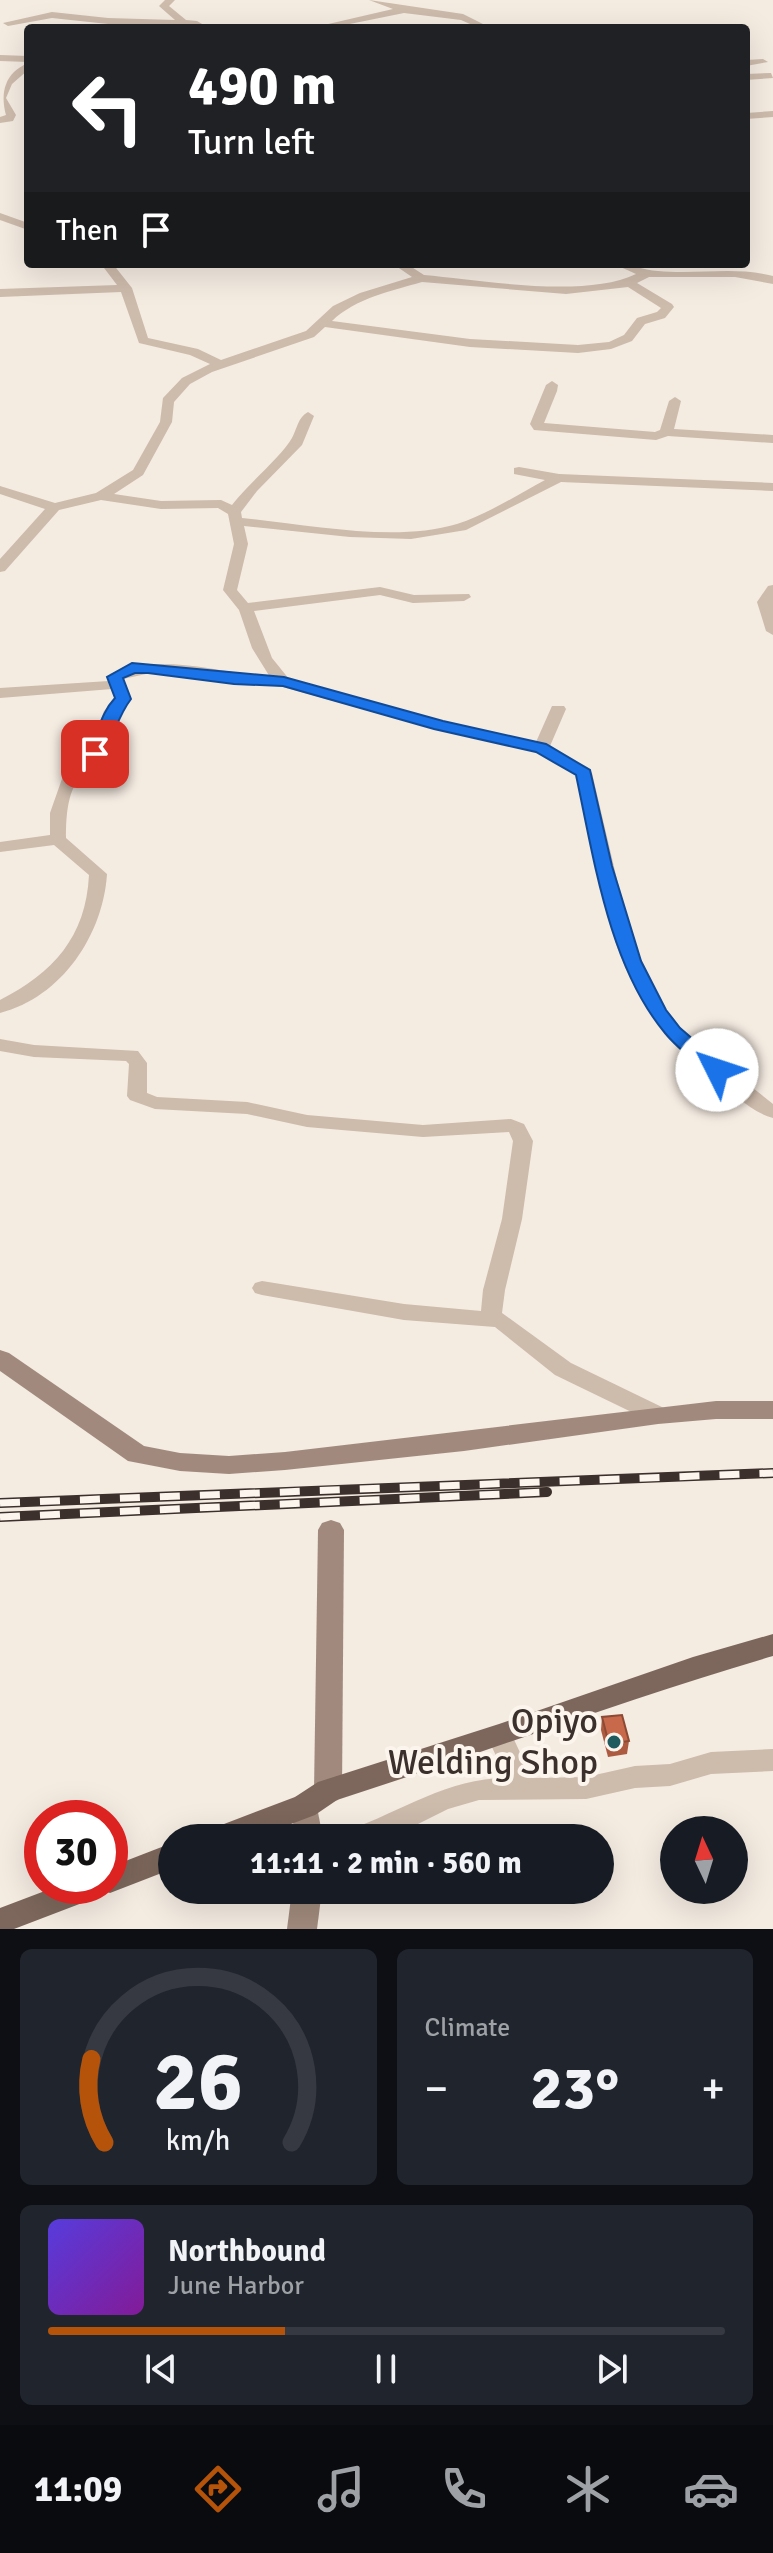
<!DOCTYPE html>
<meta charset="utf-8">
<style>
body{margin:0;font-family:Signika,sans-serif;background:#20242c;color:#f1f3f6;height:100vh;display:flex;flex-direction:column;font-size:30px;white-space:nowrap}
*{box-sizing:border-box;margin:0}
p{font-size:26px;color:#9ea1a6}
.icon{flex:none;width:44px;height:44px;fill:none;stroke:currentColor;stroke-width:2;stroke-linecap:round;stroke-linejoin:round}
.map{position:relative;height:1929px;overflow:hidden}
.details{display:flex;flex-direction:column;gap:20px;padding:20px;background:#0d0f14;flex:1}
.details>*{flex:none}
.top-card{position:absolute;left:24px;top:24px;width:726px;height:244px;border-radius:8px;box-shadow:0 8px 32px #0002;background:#202124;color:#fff;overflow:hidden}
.needle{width:52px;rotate:356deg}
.controls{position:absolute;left:660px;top:1816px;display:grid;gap:16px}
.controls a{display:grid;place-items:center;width:88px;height:88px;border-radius:50%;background:#171b24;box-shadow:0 8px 32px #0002;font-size:40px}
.speed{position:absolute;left:24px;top:1800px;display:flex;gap:16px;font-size:40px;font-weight:700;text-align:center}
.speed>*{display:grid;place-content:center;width:104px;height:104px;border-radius:50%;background:#171b24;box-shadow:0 8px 32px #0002;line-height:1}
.speed .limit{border:12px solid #d22;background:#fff;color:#111}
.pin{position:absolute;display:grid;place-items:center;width:68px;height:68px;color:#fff;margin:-34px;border-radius:16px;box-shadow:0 4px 12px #0006}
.me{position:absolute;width:88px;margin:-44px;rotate:311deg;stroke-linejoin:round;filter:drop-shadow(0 0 6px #0008)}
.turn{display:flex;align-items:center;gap:28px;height:168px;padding:0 32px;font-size:36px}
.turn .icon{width:104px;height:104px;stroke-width:2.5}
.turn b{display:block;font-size:56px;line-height:68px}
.then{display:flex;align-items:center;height:76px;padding:0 32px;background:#0003;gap:16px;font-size:30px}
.big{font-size:60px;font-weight:700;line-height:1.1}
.details .tile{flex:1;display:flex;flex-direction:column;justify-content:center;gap:12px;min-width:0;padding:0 28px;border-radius:12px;background:#20242c}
.details .dial{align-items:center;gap:0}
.dial svg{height:208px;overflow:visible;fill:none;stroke:#363941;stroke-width:7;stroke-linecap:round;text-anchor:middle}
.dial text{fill:#f1f3f6;stroke:none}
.song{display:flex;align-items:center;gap:24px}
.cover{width:96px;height:96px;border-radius:12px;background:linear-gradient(135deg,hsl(250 70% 55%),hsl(290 70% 35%))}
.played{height:8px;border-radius:4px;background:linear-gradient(90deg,#b45309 35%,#363941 35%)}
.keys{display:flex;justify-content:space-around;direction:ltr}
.heat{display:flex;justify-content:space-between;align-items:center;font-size:44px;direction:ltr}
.details .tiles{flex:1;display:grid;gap:20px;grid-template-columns:1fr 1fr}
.tile:last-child{grid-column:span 2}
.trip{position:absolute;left:158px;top:1824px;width:456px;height:80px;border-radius:40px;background:#171b24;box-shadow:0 8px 32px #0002;font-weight:700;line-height:80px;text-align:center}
.dock{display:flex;height:128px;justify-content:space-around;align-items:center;background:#090b0e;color:#9ea1a6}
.dock .icon{width:56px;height:56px}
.dock .active{color:#b45309}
.dock b{font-size:36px;color:#f1f3f6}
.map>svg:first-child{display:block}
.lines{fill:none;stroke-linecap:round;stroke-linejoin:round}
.street{fill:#cdbbac;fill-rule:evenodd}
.secondary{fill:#a18a7d;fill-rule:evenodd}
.primary{fill:#7d675c;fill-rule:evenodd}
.rail-casing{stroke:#3b302b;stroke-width:10}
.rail{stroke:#fbf5ee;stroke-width:7;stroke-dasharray:20;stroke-linecap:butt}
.wall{fill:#ac5a40}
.building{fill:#c8694b;stroke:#8c4a34;stroke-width:2}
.route{fill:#1a73e8;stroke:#114b97;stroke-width:2}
.poi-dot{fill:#1f5a5e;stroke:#fbf5ee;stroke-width:3}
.labels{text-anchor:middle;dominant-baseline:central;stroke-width:8;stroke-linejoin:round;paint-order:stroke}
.near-poi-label{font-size:36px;fill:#3b302b;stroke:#fbf5ee;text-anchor:end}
</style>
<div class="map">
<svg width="773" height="1929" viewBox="0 0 773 1929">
<rect width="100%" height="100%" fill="#f4ebe1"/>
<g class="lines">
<!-- street -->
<g class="street">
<path d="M165,0H175L169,6L186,20L197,21L209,28L108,24L52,18L8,26L3,23L52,12L108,18L175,20L159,6Z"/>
<path d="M369,0L463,14L491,28H479L461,20L404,13L330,28H311L393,9Z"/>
<path d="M0,55L28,56V62L0,61Z"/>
<path d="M746,60L763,59L768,62L746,66Z"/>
<path d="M28,63V70L12,84L6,98L16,115L13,121L0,123V117L6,115C0,92 5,73 28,63Z"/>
<path d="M771,73L773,78L746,80V74Z"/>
<path d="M773,111V117L746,119V113Z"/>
<path d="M0,213L28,223V230L0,220Z"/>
<path d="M101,264H113L132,288L148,338L198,349L221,360L306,331L333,306L360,293L412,277L393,264H407L424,275C482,280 584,299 636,274L614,264C630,264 643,270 658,271C697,275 734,266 773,276V284L735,277H649L637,283L672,304L674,307L665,318L645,324L632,341L611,349L578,353L470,347L325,327L314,337L212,372L190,384L174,402L172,422L143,475L114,494L161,501L221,500L232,505C248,484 281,457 292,438C297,429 298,417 308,412L314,416L302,445L257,491L241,512L242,518C307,524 394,543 457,524C488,514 517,495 545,480L514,474V468L519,467L559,474L773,483V491L561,482L466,530L411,539L350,537L244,526L248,544L237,590L248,603L380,587L414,595L469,594L471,597L464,601L413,603L380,595L254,611L272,658L289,679L443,722L536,742L552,706H564L566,709L550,746L592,773L627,922L641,961L666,1009L681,1028L705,1050L773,1104V1118C750,1112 731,1091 713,1076C697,1063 680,1050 667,1035C606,966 596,862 576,775L536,752L434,729L283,687L169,674H146L123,679L131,699C116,718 117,730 106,749C99,761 88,767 80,777C67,793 66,818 66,838L107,874C103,935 62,997 0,1013V1000C53,973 86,937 89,875L54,845L0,852V842L50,835V813L63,776L89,751L104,711L115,698L112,689L0,698V688L109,681L110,674C159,652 219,673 270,677L252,648L239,610L223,590L234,544L228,514L218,508L161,509L101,500L59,510L5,571L0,572V559L45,509L0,494V486L55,503L96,493L133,470L160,422L163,398L182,378L210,364L190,355L139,343L121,292L0,297V289L117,285ZM422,282L566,294L628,287L661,308L657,312L637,318L624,335L609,342L578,345L470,339L332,321C356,298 391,291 422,282Z"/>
<path d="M552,381L558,385L557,391L544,423L655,432L660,430L669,401L675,397L681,401L674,429L773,435V443L668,436L656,440L534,430L530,424L546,385Z"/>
<path d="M773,585V635L766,631L757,602L768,586Z"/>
<path d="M0,1039L34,1045L138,1051L147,1063V1093L157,1097L247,1102L307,1115L423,1125L511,1119L524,1124L533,1141L522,1219L505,1290L502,1313L571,1363L666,1409L669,1415L666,1421L658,1423L650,1421L555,1375L495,1327L404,1320L262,1295L255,1293L252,1288L255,1283L262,1281L404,1304L481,1311L483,1290L502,1219L513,1141L509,1132L423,1137L307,1127L247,1114L155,1109L130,1100L127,1096L129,1064L126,1061L34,1057L0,1051Z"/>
<path d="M500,1725L509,1729L532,1778L586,1777L635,1766L670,1764L711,1752L773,1749V1771L711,1774L670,1786L635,1788L586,1799L479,1800L448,1809L390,1838H345L349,1830C402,1811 448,1778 506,1778L487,1736L491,1729Z"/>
</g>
<!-- secondary -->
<g class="secondary">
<path d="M0,1350L9,1353L144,1446L180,1453L229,1456L285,1452L716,1401H773V1419H716L658,1424L464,1451L285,1470L229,1474L180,1471L128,1461L0,1371Z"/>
<path d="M331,1520L340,1523L344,1530L342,1791L338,1800L328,1803L318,1800L314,1791L318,1530L322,1523Z"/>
<path d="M305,1794L315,1797L323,1838H295L291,1806L295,1797Z"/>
<path d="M292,1890H322L317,1929H287Z"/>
</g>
<!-- primary -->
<g class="primary">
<path d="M773,1634V1656C626,1699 483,1753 337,1800L315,1815L254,1838H207L211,1829L295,1797L318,1782L499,1724L693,1657Z"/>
<path d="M172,1843V1869L110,1893L105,1891L103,1895L14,1929H0V1908L58,1886H110V1867Z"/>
</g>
<defs>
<g id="rail">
<path d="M0,1503L773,1473"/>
<path d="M0,1517L547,1492"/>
</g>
</defs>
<!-- rail casing -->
<use href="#rail" class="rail-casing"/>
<!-- rail -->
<use href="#rail" class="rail"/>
</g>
<!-- wall -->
<path class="wall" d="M602,1717L629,1741L627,1754L608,1757L601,1730Z"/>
<!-- building -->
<path class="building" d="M622,1715L629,1741L609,1744L602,1717Z"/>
<!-- route -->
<path class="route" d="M132,663L284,677L443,721L546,744L590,770L612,866L641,961L666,1010L680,1028L724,1066L727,1070L724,1074H710C695,1061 678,1049 665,1033C609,966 594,859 576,775L536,752L434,729L283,686L234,684L148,673H135L123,678L131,699C117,717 114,738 101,757H89L87,754C98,735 100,714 115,698L107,677Z"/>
<!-- markers -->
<circle class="poi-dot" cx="614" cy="1742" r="8"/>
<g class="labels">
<!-- near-poi labels -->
<g class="near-poi-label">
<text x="598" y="1721">Opiyo<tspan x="598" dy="41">Welding Shop</tspan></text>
</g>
</g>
</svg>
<div class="controls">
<a><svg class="needle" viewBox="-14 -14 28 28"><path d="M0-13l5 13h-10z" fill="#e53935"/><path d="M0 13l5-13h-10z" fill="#9ea1a6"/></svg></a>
</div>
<div class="speed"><div class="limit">30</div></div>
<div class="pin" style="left:95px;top:754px;background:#d93025"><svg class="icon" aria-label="arrive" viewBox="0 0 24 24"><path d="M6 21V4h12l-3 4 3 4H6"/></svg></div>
<svg class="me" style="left:717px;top:1070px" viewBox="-20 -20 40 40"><circle r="19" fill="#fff"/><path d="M0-13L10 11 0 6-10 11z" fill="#1a73e8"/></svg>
<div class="trip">11:11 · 2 min · 560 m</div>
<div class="top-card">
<div class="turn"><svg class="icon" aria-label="left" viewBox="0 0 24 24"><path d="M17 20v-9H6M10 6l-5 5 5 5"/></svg><div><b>490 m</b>Turn left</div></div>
<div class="then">Then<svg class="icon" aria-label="arrive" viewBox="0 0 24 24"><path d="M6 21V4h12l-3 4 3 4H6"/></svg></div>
</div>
</div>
<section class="details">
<div class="tiles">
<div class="tile dial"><svg viewBox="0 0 100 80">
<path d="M14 69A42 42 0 1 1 86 69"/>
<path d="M14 69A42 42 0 0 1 9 37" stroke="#b45309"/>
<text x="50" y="56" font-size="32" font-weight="700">26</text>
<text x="50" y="72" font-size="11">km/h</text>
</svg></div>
<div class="tile"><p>Climate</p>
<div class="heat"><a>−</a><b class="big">23°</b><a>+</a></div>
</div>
<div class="tile">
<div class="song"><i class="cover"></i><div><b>Northbound</b><p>June Harbor</p></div></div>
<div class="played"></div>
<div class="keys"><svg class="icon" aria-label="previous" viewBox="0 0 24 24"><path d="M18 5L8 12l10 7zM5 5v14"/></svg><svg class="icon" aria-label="pause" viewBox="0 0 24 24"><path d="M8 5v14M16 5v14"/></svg><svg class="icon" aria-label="next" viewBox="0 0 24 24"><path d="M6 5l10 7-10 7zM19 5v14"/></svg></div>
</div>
</div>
</section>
<nav class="dock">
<b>11:09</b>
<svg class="icon active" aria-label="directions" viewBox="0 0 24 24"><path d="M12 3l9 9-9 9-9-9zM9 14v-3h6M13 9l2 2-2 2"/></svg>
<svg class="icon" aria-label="music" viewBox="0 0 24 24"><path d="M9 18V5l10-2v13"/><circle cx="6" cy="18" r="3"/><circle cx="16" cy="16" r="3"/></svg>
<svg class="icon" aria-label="phone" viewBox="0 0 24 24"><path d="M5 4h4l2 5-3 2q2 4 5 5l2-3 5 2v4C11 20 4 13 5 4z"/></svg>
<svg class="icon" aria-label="climate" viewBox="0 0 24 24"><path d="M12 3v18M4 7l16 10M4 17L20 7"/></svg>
<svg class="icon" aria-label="car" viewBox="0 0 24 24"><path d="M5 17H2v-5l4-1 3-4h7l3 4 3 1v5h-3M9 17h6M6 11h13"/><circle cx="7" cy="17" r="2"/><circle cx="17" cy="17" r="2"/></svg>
</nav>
